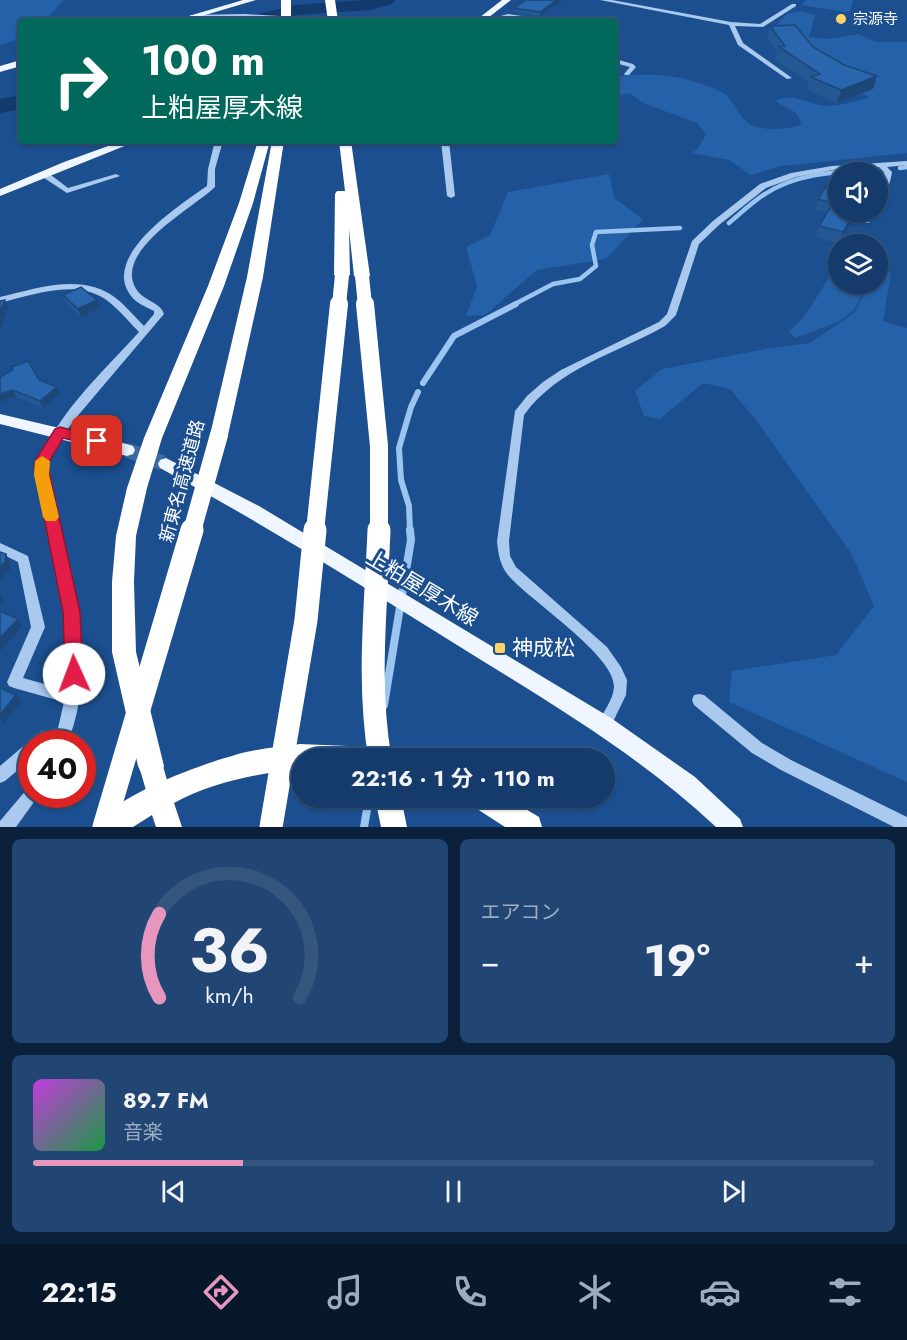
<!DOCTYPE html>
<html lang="ja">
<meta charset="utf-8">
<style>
body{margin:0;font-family:Jost,"Noto Sans JP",sans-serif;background:#214673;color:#f1f3f6;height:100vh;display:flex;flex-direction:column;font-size:22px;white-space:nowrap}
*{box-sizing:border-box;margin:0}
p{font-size:20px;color:#9dadc1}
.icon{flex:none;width:33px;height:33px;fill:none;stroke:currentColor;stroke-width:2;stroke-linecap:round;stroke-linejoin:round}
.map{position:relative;height:827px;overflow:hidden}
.drawer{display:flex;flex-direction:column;gap:12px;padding:12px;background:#0b203b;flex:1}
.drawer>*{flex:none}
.hud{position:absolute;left:18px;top:18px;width:600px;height:126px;border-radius:6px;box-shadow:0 2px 4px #0004,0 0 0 2px #33557e;background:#00695c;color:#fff;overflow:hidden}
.tools{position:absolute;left:828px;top:162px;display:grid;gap:12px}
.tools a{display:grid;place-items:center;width:60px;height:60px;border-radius:50%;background:#143b6b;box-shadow:0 2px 4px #0004,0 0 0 2px #33557e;font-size:30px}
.speed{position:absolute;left:18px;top:730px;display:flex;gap:12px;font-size:30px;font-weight:700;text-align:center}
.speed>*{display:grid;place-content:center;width:78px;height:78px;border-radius:50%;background:#143b6b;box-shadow:0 2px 4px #0004,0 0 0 2px #33557e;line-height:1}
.speed .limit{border:9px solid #d22;background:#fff;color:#111}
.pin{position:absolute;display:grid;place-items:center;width:51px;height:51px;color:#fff;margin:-26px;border-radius:12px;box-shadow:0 3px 9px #0006}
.me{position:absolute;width:66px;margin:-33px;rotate:358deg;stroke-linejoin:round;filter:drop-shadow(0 0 4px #0008)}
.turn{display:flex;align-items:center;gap:21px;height:126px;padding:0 24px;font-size:27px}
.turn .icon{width:78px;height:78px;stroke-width:2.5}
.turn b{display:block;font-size:42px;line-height:51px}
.big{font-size:45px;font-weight:700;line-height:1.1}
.drawer .widget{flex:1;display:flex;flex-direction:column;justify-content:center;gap:9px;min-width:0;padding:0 21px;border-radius:9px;background:#214673}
.drawer .dial{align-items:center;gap:0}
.dial svg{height:156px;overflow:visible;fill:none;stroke:#33557e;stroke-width:7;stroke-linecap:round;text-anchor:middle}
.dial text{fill:#f1f3f6;stroke:none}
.song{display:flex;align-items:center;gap:18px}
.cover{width:72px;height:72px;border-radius:9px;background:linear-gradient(135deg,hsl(290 70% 55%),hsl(140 70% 35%))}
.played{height:6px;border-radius:3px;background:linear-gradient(90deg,#e797bd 25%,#33557e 25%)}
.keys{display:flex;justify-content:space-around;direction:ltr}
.heat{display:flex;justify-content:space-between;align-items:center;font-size:33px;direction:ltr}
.drawer .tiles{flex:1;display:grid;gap:12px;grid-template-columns:1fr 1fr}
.widget:last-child{grid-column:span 2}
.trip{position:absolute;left:291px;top:748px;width:324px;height:60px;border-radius:30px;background:#143b6b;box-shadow:0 2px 4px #0004,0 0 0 2px #33557e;font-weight:700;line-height:60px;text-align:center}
.dock{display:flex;height:96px;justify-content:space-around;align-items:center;background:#08182b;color:#9dadc1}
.dock .icon{width:42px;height:42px}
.dock .current{color:#e797bd}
.dock b{font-size:27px;color:#f1f3f6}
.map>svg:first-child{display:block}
.green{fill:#2461a8}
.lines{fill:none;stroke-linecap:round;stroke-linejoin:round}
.stream-far2{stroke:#9cc4f0;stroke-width:4.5}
.stream-far1{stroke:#9cc4f0;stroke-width:6}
.stream{stroke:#9cc4f0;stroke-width:8}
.river{fill:#123a6d;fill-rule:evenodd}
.major-tunnel{stroke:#3d69a0;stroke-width:15;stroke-dasharray:15 8;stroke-linecap:butt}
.minor{fill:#a9c9ee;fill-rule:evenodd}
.major{fill:#f0f6ff;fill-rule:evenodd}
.highway{fill:#fff;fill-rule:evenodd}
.highway-bridge-far3{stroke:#fff;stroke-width:10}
.highway-bridge-far2{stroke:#fff;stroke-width:14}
.highway-bridge-far1{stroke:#fff;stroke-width:18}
.highway-bridge{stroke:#fff;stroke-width:23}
.wall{fill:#245895}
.shaded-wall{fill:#1d4779}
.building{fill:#2a66ad;stroke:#1d4779;stroke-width:1.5}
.route{fill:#e11d48;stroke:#92132f;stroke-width:1.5}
.slow{fill:#f59e0b}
.poi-dot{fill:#ffd166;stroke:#1b4f8f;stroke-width:2}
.labels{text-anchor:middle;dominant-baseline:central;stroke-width:6;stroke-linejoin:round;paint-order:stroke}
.far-poi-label{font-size:15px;fill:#fff;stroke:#1b4f8f;text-anchor:start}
.street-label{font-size:18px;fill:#fff;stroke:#1b4f8f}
.near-street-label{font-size:21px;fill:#fff;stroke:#1b4f8f}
.near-poi-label{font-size:21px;fill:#fff;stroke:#1b4f8f;text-anchor:start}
</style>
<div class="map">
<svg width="907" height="827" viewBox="0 0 907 827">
<rect width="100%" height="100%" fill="#1b4f8f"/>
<!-- green -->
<g class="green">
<path d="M0,0H64L44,21H21V38L0,45Z"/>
<path d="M806,0H853L850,11L846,12L801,5Z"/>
<path d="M800,11L815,15L809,37L828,39L859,34L876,42H907V153L782,166L751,175L729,160L692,153L698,148L706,134L697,123L643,103L630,93L615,97V77C650,71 691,76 723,93C733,99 737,113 746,121C755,132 791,130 802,124L796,113L775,101C793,91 808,105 826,106C840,106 855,101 869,98L769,32L787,14Z"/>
<path d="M609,174L614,198L643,219L606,259L537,270L485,315L466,316L477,286L466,247L490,235L508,192Z"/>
<path d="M838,268V284H868L854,310L838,322L795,338L789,331C813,312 818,288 838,268Z"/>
<path d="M891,272L883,321L907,328V782L729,702L732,671L836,655L874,606L851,553L756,420L730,389L703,383L660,419L644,416L635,391L662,369L770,348L810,343L855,312L869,284H878V273Z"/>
</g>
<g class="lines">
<!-- stream-far2 -->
<g class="stream-far2">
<path d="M900,168L907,167"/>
<path d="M729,223C741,213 752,202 765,194C795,174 833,172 868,170"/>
<path d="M513,305L553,284L580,279L596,266L592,245L596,232L680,228"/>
</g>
<!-- stream-far1 -->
<g class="stream-far1">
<path d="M423,383L454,336L516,304"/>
<path d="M410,531L409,506L401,480L399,448L411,407L418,392"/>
</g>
<!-- stream -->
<g class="stream">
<path d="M384,705L411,540L410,530"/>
<path d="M364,827L369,798"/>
</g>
<!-- river -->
<g class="river">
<path d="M365,0H395L392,4L370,10L296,15L273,21H242L245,17L296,5Z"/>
<path d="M21,95V109L0,113V99Z"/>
</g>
<!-- major-tunnel -->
<path class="major-tunnel" d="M127,450L166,464"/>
<!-- minor -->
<g class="minor">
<path d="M600,0H612L731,22L760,24L792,4H796V6L763,27L735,26L743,43L792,78L787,79L738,45L729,25Z"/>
<path d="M245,14L331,19L334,21L245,18L191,19L188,17L191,15Z"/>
<path d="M508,14L543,19L546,21C533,21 519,17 507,18C497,19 489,23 479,19L482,17L493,18Z"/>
<path d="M615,59L633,64L636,67L629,75H625L624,74L630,67L615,63Z"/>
<path d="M215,141H223L215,169V187C194,207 122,246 133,282C139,302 160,300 164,314L75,419L60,440L50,459L48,475C68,560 102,660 67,744H53V742L32,744V758L5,781L0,783V766L41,731L58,728L64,702L14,688L9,686L7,682L31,627L18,562L0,553V543L28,556L45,627L23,678L66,690C76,618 52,544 36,475C46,423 104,371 139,332C128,321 118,308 105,299C74,279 33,295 0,303V297C35,289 76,274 110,294C123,302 133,315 144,326L154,314V311C146,307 136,303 131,296C100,256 180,205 207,186L208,169Z"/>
<path d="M441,141H449L455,196L451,198L447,196Z"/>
<path d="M907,161V165L887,167L892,172C891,181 886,196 878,200C877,190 883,183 884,172L879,167L832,170L796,177L766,188L719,225L699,244L676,315L665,326C617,353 558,368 524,415L509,541L510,556L516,567L607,647L621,667L627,680L626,695L609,730L604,732L599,730L597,725C602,713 613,701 614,687C615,655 530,601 508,575C500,565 498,553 497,541L515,411L527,396L543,382L561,370L659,322L667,314L692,241L713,221L760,184L791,173L832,166Z"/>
<path d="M41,172H47L68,188L116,174L120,176L67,193L41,176Z"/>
<path d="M866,212H874L869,223H866L862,221Z"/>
<path d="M699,694L704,695L762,743L791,760L907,817V827H894L781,770L752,753L694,705L692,700L694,695Z"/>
<path d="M32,787V795H39L16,827H0V821L27,789Z"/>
</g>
<!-- major -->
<g class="major">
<path d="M243,0H256L185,21H172Z"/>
<path d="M502,0H511L484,21H475Z"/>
<path d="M21,60V66L0,72V66Z"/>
<path d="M122,141H137L0,196V189L64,162Z"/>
<path d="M0,414L127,444L133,446L135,450L133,454L127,456L0,424Z"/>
<path d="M166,458L259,506L611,718L695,777L740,819L743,827H716C638,754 547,701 457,645C359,584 262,523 160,468L158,464L160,460Z"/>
</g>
<!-- highway -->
<g class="highway">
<path d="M325,0H335L338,21H328Z"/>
<path d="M258,141H270L253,203L224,286L162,438L147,488L136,536L134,582L136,652L164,766L160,775L151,778L142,775L138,766L112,652V582L116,536L127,488L144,438L208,286L239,203Z"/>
<path d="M272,141H284L263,277L228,435L226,440L219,441L212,440L210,435L247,277Z"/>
<path d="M339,141H351L370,276L362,281L354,276L349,229L350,275L342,280L334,275L335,194L337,191H345Z"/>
<path d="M300,744L371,747L380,750L384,759H302V769C258,773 213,782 174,803L182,827H156L152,815L133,827H96C107,799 201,764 232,756C254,749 277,747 300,744Z"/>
<path d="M375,798H401L407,827H381Z"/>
<path d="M470,798H507L539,817L542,827H505L474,807Z"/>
</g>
<!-- highway-bridge-far3 -->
<path class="highway-bridge-far3" d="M286,0V21"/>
<!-- highway-bridge-far2 -->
<g class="highway-bridge-far2">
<path d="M362,276L365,305"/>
<path d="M339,305L342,275"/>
</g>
<!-- highway-bridge-far1 -->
<g class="highway-bridge-far1">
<path d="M365,304L379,446V531"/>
<path d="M192,531L219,435"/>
<path d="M315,531L339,304"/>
</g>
<!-- highway-bridge -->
<g class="highway-bridge">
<path d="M379,530C376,607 367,682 380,759"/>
<path d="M151,766L163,808"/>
<path d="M104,827L192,530"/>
<path d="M271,827L306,620L315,530"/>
</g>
</g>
<!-- wall -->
<g class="wall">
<path d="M523,0H563L540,16L513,12L514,8L523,2Z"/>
<path d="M770,26L813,47L873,89L837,103L807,90L809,82L775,60L777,52L767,38Z"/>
<path d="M831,179L857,212L839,244L816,237L819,226L827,213L815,210L818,199Z"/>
<path d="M63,295L100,308L81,317L66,303Z"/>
<path d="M0,377L39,380L60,394L43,408L16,397L0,402Z"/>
</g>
<!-- shaded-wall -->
<g class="shaded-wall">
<path d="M557,0H563L540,16V12Z"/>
<path d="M877,76L873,89L837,103L841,90Z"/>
<path d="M855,212H857L839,244L843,232Z"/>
<path d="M5,300L8,308L1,328L0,325V313Z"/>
<path d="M97,300L100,308L81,317L78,309Z"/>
<path d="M57,387L60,394L43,408L40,401Z"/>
<path d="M13,390L16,397L0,402V394Z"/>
<path d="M6,554L10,562V570L0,580V567Z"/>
<path d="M0,593L4,601L0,605Z"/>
<path d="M18,619L22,627L0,651V638Z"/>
<path d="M16,695L21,702L4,723L0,717V715Z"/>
</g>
<!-- building -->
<g class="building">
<path d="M526,0H557L540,12L514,8Z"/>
<path d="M795,25L813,47L844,65L877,76L841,90L811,77L820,74L779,47L785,46L770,26Z"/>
<path d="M831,179L838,181V212H855L843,232L819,226L833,203L818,199Z"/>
<path d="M81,287L97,300L78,309L63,295Z"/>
<path d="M5,300L0,313V301Z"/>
<path d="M28,361L39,380L57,387L40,401L13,390L0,394V377L13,370L12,367Z"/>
<path d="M0,552L6,554L5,562L0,567Z"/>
<path d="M0,611L18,619L0,638Z"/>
<path d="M0,688L16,695L0,715Z"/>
</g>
<!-- route -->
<path class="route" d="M60,427L102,438L104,441L97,446L63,438L50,460L48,467L80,612L83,674L80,679L74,682L67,679L65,674L63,612L34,467L36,459L55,429Z"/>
<!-- slow -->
<path class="slow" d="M42,456L50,461L49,475L59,517L56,521H46L43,517L34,475L35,461Z"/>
<!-- markers -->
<g class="poi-dot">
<circle cx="841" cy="19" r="6"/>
<rect x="494" y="642" width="12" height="12" rx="3"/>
</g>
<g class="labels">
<!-- far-poi labels -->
<g class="far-poi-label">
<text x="853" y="19">宗源寺</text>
</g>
<!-- street labels -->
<g class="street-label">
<text transform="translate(182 481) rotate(-75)">新東名高速道路</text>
</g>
<!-- near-street labels -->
<g class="near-street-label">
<text transform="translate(422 588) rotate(31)">上粕屋厚木線</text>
</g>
<!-- near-poi labels -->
<g class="near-poi-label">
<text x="512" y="648">神成松</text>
</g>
</g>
</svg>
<div class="tools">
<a><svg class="icon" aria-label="sound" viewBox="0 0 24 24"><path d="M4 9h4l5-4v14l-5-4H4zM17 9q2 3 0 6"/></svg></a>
<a><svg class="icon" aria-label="layers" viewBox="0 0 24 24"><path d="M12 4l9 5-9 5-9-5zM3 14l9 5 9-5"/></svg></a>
</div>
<div class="speed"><div class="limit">40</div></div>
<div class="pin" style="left:97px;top:441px;background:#d93025"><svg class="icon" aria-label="arrive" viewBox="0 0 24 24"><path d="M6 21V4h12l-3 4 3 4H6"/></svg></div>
<svg class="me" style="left:74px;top:674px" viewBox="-20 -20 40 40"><circle r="19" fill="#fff"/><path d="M0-13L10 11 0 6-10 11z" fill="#e11d48"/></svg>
<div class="trip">22:16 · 1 分 · 110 m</div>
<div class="hud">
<div class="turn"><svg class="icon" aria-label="right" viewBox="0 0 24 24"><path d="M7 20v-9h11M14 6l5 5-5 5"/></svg><div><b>100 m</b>上粕屋厚木線</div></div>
</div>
</div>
<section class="drawer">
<div class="tiles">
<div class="widget dial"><svg viewBox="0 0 100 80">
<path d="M14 69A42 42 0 1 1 86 69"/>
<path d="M14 69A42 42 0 0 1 14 26" stroke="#e797bd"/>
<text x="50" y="56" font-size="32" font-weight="700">36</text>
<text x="50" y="72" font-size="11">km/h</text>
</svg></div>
<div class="widget"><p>エアコン</p>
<div class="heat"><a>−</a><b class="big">19°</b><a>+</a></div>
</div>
<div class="widget">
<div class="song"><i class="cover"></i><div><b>89.7 FM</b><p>音楽</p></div></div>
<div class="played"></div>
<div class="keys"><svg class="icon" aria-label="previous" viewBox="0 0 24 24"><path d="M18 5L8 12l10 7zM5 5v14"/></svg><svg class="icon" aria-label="pause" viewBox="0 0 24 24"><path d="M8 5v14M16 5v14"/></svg><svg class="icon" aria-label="next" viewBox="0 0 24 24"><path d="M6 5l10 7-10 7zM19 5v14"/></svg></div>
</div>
</div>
</section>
<nav class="dock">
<b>22:15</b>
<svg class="icon current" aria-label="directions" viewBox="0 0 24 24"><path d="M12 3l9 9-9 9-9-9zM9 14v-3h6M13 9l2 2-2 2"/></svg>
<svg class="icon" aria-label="music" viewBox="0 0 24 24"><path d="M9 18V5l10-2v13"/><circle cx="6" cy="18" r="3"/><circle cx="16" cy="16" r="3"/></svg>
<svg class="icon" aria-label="phone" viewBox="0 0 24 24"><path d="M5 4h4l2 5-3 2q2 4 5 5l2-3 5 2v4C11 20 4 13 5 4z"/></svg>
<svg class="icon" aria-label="climate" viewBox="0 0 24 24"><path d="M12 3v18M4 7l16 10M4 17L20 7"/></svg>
<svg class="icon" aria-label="car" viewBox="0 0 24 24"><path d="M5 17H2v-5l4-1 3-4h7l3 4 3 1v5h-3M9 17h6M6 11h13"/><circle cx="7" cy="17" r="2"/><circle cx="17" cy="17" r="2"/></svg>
<svg class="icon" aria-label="filters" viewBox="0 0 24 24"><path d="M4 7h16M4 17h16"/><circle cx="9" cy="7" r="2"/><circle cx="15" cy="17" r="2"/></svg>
</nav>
